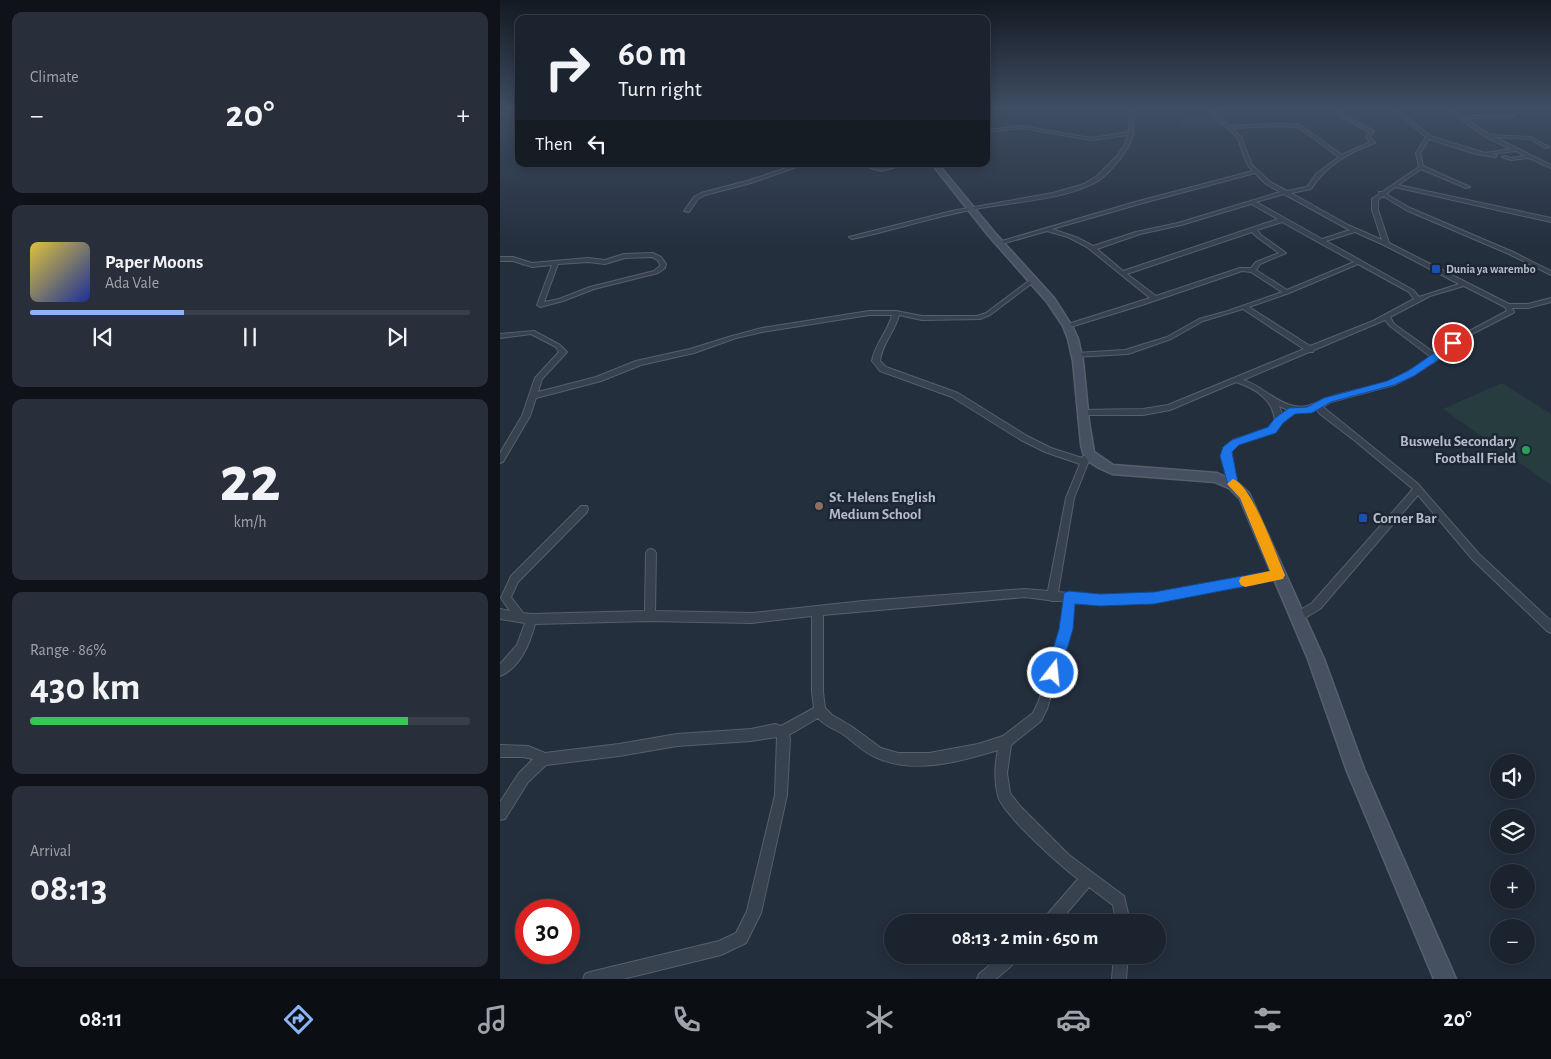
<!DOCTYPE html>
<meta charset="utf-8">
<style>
body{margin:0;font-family:"Alegreya Sans",sans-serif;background:#282f3a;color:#f1f3f6;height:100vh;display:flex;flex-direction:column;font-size:19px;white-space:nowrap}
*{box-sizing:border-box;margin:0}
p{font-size:16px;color:#a0a4aa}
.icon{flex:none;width:28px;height:28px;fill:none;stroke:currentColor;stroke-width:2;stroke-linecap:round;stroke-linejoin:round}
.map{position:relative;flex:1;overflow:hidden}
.details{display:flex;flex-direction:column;gap:12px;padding:12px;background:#0f1319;width:500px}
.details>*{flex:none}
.top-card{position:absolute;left:15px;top:15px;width:475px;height:152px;border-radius:10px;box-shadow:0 2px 12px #0003,0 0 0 1px #39404a;background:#1b232e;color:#f1f3f6;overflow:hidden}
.tools{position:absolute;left:990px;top:754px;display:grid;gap:10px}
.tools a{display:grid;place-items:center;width:45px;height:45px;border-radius:50%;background:#1b232e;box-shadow:0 2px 12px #0003,0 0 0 1px #39404a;font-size:25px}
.speed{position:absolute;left:15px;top:899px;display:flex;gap:10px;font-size:25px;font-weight:700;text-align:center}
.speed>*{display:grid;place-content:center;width:65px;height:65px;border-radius:50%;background:#1b232e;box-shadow:0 2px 12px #0003,0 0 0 1px #39404a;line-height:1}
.speed .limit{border:8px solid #d22;background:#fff;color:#111}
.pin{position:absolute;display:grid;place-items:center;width:42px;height:42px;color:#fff;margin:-21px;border:2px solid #fff;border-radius:50%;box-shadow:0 1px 5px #0007}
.me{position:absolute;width:55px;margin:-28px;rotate:16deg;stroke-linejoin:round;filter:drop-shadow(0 0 4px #0008)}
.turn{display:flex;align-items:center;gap:18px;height:105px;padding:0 20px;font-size:22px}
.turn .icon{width:65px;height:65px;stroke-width:2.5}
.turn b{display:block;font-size:35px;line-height:42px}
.then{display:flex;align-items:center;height:48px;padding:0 20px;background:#0003;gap:10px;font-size:19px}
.big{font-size:38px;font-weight:700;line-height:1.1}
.details .widget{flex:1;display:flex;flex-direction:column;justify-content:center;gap:8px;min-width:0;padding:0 18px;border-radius:10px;background:#282f3a}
.details .dial{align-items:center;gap:0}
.dial b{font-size:65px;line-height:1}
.song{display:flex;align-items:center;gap:15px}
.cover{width:60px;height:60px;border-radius:8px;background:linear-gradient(135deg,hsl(50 70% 55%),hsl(230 70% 35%))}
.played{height:5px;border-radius:2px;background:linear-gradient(90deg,#8ab4f8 35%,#39404a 35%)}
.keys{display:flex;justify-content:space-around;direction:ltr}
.heat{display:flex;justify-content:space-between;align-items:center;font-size:28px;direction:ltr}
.charge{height:8px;border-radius:4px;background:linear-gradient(90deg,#34c759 86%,#39404a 0)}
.trip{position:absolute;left:384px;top:914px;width:282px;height:50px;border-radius:25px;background:#1b232e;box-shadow:0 2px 12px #0003,0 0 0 1px #39404a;font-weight:700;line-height:50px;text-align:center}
.menu{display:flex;height:80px;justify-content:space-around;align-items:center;background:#0b0e12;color:#a0a4aa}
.menu .icon{width:35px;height:35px}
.menu .selected{color:#8ab4f8}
.menu b{font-size:22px;color:#f1f3f6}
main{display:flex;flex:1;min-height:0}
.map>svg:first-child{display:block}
.green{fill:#263c3f}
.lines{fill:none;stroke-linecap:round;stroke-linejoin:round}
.street-casing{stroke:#565f6c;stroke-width:2}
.secondary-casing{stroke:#565f6c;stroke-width:3}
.street{fill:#38414e;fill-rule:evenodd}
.secondary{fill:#465061;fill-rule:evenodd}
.route{fill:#1a73e8;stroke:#114b97}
.slow{fill:#f59e0b}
.transit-dot{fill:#1a4fb4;stroke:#1d2633;stroke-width:2}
.leisure-dot{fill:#2e9e5b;stroke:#1d2633;stroke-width:2}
.education-dot{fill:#8d6e63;stroke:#1d2633;stroke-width:2}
.labels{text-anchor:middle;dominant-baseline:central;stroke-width:5;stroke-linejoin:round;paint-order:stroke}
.far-poi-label{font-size:12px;font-weight:bold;fill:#b4bcc9;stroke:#1d2633;text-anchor:start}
.poi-label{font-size:15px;font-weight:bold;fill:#b4bcc9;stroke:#1d2633;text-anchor:start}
</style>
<main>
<section class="details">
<div class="widget"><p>Climate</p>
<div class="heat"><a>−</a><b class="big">20°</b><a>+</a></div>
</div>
<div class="widget">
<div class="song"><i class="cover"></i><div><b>Paper Moons</b><p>Ada Vale</p></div></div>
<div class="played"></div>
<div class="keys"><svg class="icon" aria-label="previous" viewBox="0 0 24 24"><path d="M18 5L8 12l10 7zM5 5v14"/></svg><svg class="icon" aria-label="pause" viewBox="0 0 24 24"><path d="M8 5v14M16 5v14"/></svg><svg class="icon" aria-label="next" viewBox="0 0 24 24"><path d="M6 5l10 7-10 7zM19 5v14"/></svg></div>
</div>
<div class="widget dial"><b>22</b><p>km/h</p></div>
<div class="widget"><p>Range · 86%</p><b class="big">430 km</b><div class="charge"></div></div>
<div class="widget"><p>Arrival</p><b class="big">08:13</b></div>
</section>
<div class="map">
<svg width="1051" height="979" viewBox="0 0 1051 979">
<rect width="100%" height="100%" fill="#242f3e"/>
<!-- green -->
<g class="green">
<path d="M712,115L723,126L685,129L680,120L682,116Z"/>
<path d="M1002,383L1051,414V485L943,409Z"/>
</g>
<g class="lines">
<defs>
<g id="street">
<path d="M630,108H634L633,132L634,133C631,138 630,145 626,150C620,160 608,174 598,181C563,201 514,201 475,209C434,217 393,230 352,239L349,237L452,211L553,193L584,184L597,176L618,155L625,144L628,135L591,140L522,128L486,132V130L522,126L591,138L629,132Z"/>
<path d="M709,108H737L735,109L714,110L729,126L780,124L800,125L842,155L870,142L866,137L869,132L838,115L837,108H841V114L844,116L874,131L870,137L875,143C847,153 827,165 811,189L791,193L848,225L882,240L872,210V199L879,194V192H882L919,167L916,153L926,137L891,108H895L930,136L985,153L1011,149L986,137L945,108H949L961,116L1014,115L1013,117L965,118L990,135L1031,137L1049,147L1045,148L1030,139L994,137L1051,165V168L1029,158L1011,160L1002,157L1004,156L1011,158L1025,156L1016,151L991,154L997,155V156L995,157L976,154L929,139L920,153L923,166L970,187L966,188L921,169L898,185L1051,218V222L895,187L886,194L910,208L1013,252L1051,271V275L1009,254L906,210L883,196L878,200V210L889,243L1009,304H1028L1051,298V302L1028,308H1012L1014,312L1013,313L964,338L939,359L914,375L894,385L831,402L823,407L917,483L979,554L1051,621V633L1047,631L973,560L918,495L820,609L798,622L794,620L793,617L794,614L812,603L913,489L854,440L820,414L816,409L806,412H795L782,423L775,432L739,444L730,451V457L737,485L733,488L729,485L722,457L723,448L733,440L769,428L775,421C773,399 756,389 736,382L670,410L643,415H579L578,413L582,410L643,409L668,405L804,349L743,309L703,321L671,339L628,354L574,357V353H576L625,350L667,337L699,319L728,311L782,292L751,272L742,271L642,305L567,328L564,326L565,325L650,298L587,247L568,237L547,231L498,245L495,243L639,201L753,171C744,163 743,150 738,139C731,127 714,122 709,108ZM780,126L798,127L839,157L816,174L807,187L787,191L770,182L752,165L741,137L732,128ZM755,173L766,184L780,192L678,223L636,232L593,246L578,238L552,229L643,203ZM784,194L844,227L850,230L822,239L756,202ZM751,204L778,219L623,271L597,249L640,234L681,225ZM782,222L854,262L787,290L756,270L760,264L786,253L761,235L757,230ZM752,232L757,237L779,253L756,262L751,268H740L656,296L627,274ZM855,232L884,245L959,284L919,297L913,290L826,241ZM858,264L909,292L914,299L873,321L810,346L749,307L789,293ZM964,286L1005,307L1007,311L960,336L936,354L894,324L890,317L930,296ZM885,320L890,326L931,357C917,366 903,376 887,382C868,388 847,391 827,398C815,402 808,409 794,406C776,403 761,385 743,380L809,352H813L814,350ZM779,406L788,410L782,414Z"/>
<path d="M755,108H769L772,109L770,110Z"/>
<path d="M19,112V114L0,116V114Z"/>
<path d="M199,164H206L200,166L198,165Z"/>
<path d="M299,164H305L251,183L205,195L198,199L189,212L184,211L194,197L201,193L247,181Z"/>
<path d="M358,164C366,164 375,169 383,168C391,168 399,163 407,164L381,171Z"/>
<path d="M153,253L161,257L166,264L165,268L158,273L94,289L63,301L40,307L37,305L52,265L32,267L13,261H0V257H13L32,263L88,258L105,260L124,254ZM152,257C156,259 160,261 160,266L154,271L90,287L59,299L44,302L58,264L88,262L105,264L125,258Z"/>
<path d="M530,280L535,281L490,315L480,319L422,320L399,315C395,332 382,343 380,361L386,367L458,393L527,436L551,448L582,458L583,456H589L590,458L574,498L558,592L600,596L654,594L778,571L781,572L783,575L781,578L778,579L654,602L600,604L574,602L571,629L547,709L541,721L511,745L507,773L510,793L520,806L569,855L624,896L630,922H616L613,905L589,887L559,922H543L545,917L578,879C560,865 504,816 498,796C494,781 495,764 498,750C459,762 413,775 375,757C363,752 354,742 344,735C335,729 325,726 318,718L289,735L290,739L287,795L261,913L246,943L221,955L123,979H83L85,974L90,972L219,941L236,933L247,911L275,795L277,737L251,741L177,746L119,756L46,765L28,782L5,819L0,820V802L19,773L33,759L23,757H0V745L28,746L45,753L119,744L177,734L251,729L275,724L281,726L314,708L312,692V616L252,623L150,621L35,624C30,643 20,668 0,676V664L17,645L25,623L0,619V609L10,611L1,598L11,576L81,506H87L88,509L87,512L18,582L11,597L23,613L31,614L145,611L146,553L148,550L151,549L154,550L156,553L155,611L252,613L363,601L525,589L548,591L566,498L580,464L545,452L521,440L452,397L380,371L372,361C375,343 388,332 392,315H369L262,332L236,338L194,353L141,365L101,381L36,398L30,416L3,462L0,463V453L22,416L35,378L59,352L56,347L31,334L0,338V334L34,331L60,345L67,352L42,379L38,392L96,377L136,361L190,349L232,336L262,328L369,311H396L422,316H477L486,313ZM525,597L548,600L552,601H564L561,629L538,703L533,713L503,736L478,744L429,753H398L381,748L351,726L332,715L325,708L323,692V615Z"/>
<path d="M502,955H520L518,960L496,979H477L479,974Z"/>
<path d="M614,955H628L626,979H612Z"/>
</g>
<path id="secondary" d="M432,164H438L494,232L554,298L572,326L578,339L583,361L589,422L594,452L613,465L717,473L737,482L749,493L824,659L864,769L956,979H934L847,771L808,659L740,499L729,488L715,482L612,474L599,468L588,461L583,453L581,444L573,361L568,339L563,326L547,302L488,235Z"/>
</defs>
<!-- street casing -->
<use href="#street" class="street-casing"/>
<!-- secondary casing -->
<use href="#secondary" class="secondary-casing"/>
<!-- street -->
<use href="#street" class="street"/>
<!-- secondary -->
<use href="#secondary" class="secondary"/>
</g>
<!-- sky -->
<linearGradient id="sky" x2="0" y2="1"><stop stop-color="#141a22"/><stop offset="0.44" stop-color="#3f4d63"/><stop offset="1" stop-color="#3f4d63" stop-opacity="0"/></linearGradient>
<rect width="1051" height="245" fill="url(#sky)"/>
<!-- route -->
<path class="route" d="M953,340L957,343L956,345L939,359L914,376L894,385L831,402L812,413L795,414L783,423L776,433L739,445L732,452L738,483L750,496L785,575L783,579L654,604L600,606L575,604L573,629L560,673L558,678L553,680L548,678L546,673L559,629L564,593L569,591L600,594L654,592L770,571L740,498L728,485L720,456L723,447L732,440L768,427L775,418L789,408L807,407L824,398L887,381L908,371Z"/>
<!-- slow -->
<path class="slow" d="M733,479C752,485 776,555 785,575L783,579L745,587L741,585L739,581L741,577L770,571L740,498L727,484Z"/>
<!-- markers -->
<g class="transit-dot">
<rect x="931" y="264" width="10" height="10" rx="2.5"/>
<rect x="858" y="513" width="10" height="10" rx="2.5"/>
</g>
<circle class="leisure-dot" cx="1026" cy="450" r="5"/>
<circle class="education-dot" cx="319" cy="506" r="5"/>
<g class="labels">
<!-- far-poi labels -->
<g class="far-poi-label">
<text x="946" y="269">Dunia ya warembo</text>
</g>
<!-- poi labels -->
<g class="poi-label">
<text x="1016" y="441" text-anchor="end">Buswelu Secondary<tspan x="1016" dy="17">Football Field</tspan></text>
<text x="329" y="497">St. Helens English<tspan x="329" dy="17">Medium School</tspan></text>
<text x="873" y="518">Corner Bar</text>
</g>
</g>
</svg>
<div class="tools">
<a><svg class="icon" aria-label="sound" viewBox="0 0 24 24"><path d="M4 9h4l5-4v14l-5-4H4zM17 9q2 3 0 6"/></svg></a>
<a><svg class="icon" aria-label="layers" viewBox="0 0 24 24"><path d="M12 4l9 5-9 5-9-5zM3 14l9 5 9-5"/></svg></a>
<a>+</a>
<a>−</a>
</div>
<div class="speed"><div class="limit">30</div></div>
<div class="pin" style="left:953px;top:343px;background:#d93025"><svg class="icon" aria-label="arrive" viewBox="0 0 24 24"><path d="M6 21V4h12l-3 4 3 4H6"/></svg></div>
<svg class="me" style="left:553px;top:673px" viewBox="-20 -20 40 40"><circle r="17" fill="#1a73e8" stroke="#fff" stroke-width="3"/><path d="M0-11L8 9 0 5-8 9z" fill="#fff"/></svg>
<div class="trip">08:13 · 2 min · 650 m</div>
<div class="top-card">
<div class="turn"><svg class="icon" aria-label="right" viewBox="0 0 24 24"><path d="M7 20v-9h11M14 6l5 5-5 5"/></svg><div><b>60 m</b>Turn right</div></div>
<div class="then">Then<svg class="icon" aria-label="left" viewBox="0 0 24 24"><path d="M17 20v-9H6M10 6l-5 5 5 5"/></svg></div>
</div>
</div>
</main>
<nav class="menu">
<b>08:11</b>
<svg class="icon selected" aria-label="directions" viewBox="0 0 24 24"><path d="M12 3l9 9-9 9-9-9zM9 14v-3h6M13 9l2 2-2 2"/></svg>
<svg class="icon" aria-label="music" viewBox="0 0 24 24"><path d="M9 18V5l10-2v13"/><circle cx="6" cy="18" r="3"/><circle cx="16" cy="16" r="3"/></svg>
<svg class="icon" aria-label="phone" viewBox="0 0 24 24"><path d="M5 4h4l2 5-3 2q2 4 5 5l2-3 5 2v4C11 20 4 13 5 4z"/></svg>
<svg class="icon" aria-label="climate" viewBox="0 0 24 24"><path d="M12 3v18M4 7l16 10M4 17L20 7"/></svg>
<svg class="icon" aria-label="car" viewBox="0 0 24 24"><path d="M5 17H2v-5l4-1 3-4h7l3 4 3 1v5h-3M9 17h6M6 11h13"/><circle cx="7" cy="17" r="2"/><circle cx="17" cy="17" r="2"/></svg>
<svg class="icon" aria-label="filters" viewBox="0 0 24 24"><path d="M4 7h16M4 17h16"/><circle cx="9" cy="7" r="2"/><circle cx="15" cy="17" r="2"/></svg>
<b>20°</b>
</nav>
